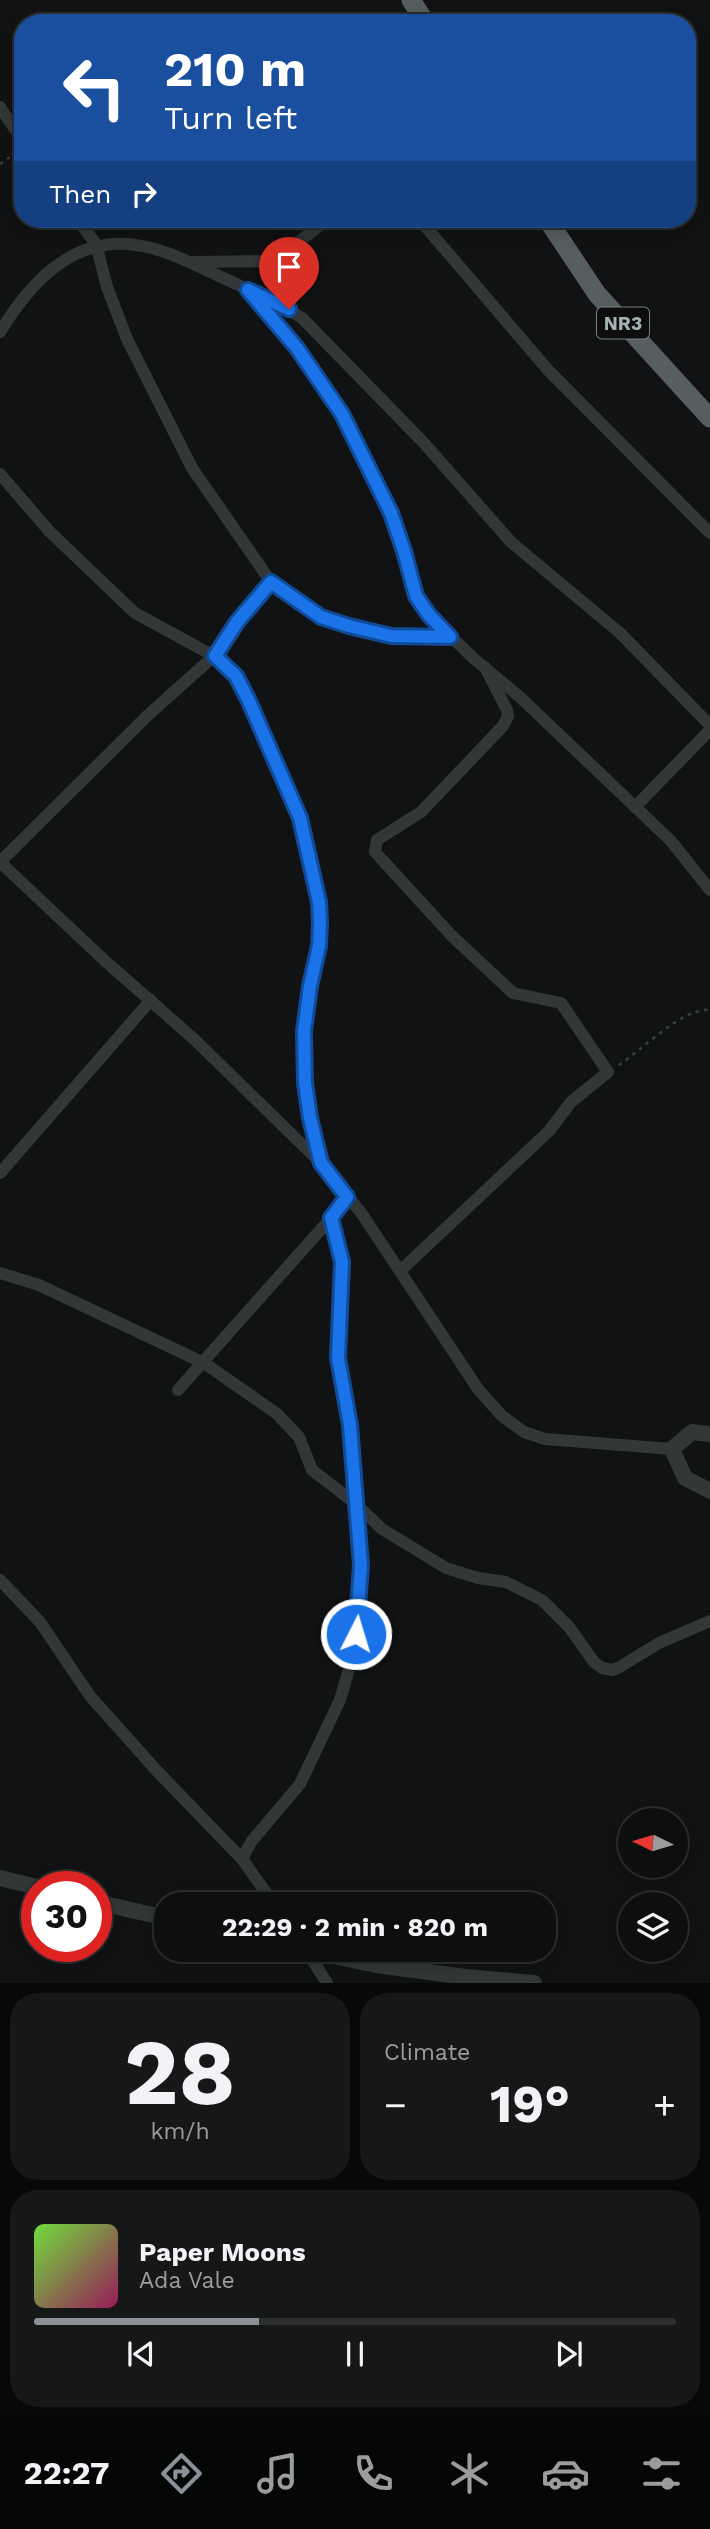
<!DOCTYPE html>
<meta charset="utf-8">
<style>
body{margin:0;font-family:"Work Sans",sans-serif;background:#161717;color:#f1f3f6;height:100vh;display:flex;flex-direction:column;font-size:26px;white-space:nowrap}
*{box-sizing:border-box;margin:0}
p{font-size:23px;color:#9a9c9e}
.icon{flex:none;width:38px;height:38px;fill:none;stroke:currentColor;stroke-width:2;stroke-linecap:round;stroke-linejoin:round}
.map{position:relative;height:1983px;overflow:hidden}
.details{display:flex;flex-direction:column;gap:10px;padding:10px;background:#070808;flex:1}
.details>*{flex:none}
.top-card{position:absolute;left:14px;top:14px;width:682px;height:214px;border-radius:28px;box-shadow:0 4px 18px #0003,0 0 0 2px #2d2e2e;background:#1a4fa0;color:#fff;overflow:hidden}
.needle{width:46px;rotate:275deg}
.tools{position:absolute;left:618px;top:1808px;display:grid;gap:14px}
.tools a{display:grid;place-items:center;width:70px;height:70px;border-radius:50%;background:#0d0e0e;box-shadow:0 4px 18px #0003,0 0 0 2px #2d2e2e;font-size:35px}
.speed{position:absolute;left:21px;top:1871px;display:flex;gap:14px;font-size:35px;font-weight:700;text-align:center}
.speed>*{display:grid;place-content:center;width:91px;height:91px;border-radius:50%;background:#0d0e0e;box-shadow:0 4px 18px #0003,0 0 0 2px #2d2e2e;line-height:1}
.speed .limit{border:10px solid #d22;background:#fff;color:#111}
.pin{position:absolute;display:grid;place-items:center;width:60px;height:60px;color:#fff;margin:-72px -30px;border-radius:50% 50% 50% 0;rotate:-45deg;box-shadow:0 0 7px #0007}
.pin .icon{rotate:45deg}
.me{position:absolute;width:77px;margin:-38px;rotate:5deg;stroke-linejoin:round;filter:drop-shadow(0 0 5px #0008)}
.turn{display:flex;align-items:center;gap:24px;height:147px;padding:0 35px;font-size:32px}
.turn .icon{width:91px;height:91px;stroke-width:2.5}
.turn b{display:block;font-size:49px;line-height:60px}
.then{display:flex;align-items:center;height:66px;padding:0 35px;background:#0003;gap:14px;font-size:26px}
.big{font-size:52px;font-weight:700;line-height:1.1}
.details .card{flex:1;display:flex;flex-direction:column;justify-content:center;gap:10px;min-width:0;padding:0 24px;border-radius:28px;background:#161717}
.details .dial{align-items:center;gap:0}
.dial b{font-size:91px;line-height:1}
.song{display:flex;align-items:center;gap:21px}
.cover{width:84px;height:84px;border-radius:10px;background:linear-gradient(135deg,hsl(100 70% 55%),hsl(330 70% 35%))}
.played{height:7px;border-radius:4px;background:linear-gradient(90deg,#8c9099 35%,#2d2e2e 35%)}
.keys{display:flex;justify-content:space-around;direction:ltr}
.heat{display:flex;justify-content:space-between;align-items:center;font-size:38px;direction:ltr}
.details .tiles{flex:1;display:grid;gap:10px;grid-template-columns:1fr 1fr}
.card:last-child{grid-column:span 2}
.trip{position:absolute;left:154px;top:1892px;width:402px;height:70px;border-radius:28px;background:#0d0e0e;box-shadow:0 4px 18px #0003,0 0 0 2px #2d2e2e;font-weight:700;line-height:70px;text-align:center}
.dock{display:flex;height:112px;justify-content:space-around;align-items:center;background:#050606;color:#9a9c9e}
.dock .icon{width:49px;height:49px}
.dock .on{color:#8c9099}
.dock b{font-size:32px;color:#f1f3f6}
.map>svg:first-child{display:block}
.lines{fill:none;stroke-linecap:round;stroke-linejoin:round}
.path{stroke:#393e3f;stroke-width:2.5;stroke-dasharray:3.5 5;stroke-linecap:butt}
.minor{stroke:#333738;stroke-width:12}
.tertiary{stroke:#333738;stroke-width:16}
.trunk{stroke:#575e60;stroke-width:19}
.route-casing{stroke:#114b97;stroke-width:18}
.route{stroke:#1a73e8;stroke-width:12}
.labels{text-anchor:middle;dominant-baseline:central;stroke-width:7;stroke-linejoin:round;paint-order:stroke}
.shield{fill:#0d0d0e;stroke:#768082;stroke-width:2}
.shield-label{font-size:19px;font-weight:bold;fill:#a3b2b3}
</style>
<div class="map">
<svg width="710" height="1983" viewBox="0 0 710 1983">
<rect width="100%" height="100%" fill="#111213"/>
<g class="lines">
<!-- path -->
<g class="path">
<path d="M0,164L17,152"/>
<path d="M619,1065C642,1050 683,1007 710,1010"/>
</g>
<!-- minor -->
<g class="minor">
<path d="M0,107L23,141"/>
<path d="M77,219L96,244L107,287L127,339L192,468L271,582L237,622L214,656L236,676L248,699L300,818L313,871L319,902V946L310,986L303,1047L310,1118L321,1163L362,1214L478,1389L502,1416L524,1432L545,1439L672,1449"/>
<path d="M419,219L548,370L710,533"/>
<path d="M192,262L270,261L278,258L328,219"/>
<path d="M250,293L297,348L342,414L391,513L404,551L416,596L429,615L472,657L521,698L671,841L710,890"/>
<path d="M0,332C33,278 78,231 147,247C171,252 195,265 217,275C246,289 277,301 303,319L423,442L511,542L620,633L710,725"/>
<path d="M0,474L50,532L135,613L214,656L147,716L0,862"/>
<path d="M271,582L321,617L349,626L391,636L450,637"/>
<path d="M635,807L710,730"/>
<path d="M0,862L103,959L195,1040L320,1162"/>
<path d="M0,1173L151,1000"/>
<path d="M400,1271L549,1131L571,1102L608,1072L561,1003L513,993L452,936L375,852L377,840L421,812L503,726L508,716L507,710L485,667"/>
<path d="M0,1273L39,1285L204,1363L276,1413L299,1437L312,1470L355,1503L382,1529L446,1568L478,1578L506,1582L542,1600L569,1627L594,1662L602,1668L612,1670L618,1668L659,1643L710,1621"/>
<path d="M178,1390L331,1218"/>
<path d="M0,1580L40,1622L90,1696L157,1771L242,1859L274,1904"/>
<path d="M242,1859L251,1842L300,1784L340,1700L353,1655L361,1565L350,1425L338,1358L342,1262L331,1218L347,1197"/>
<path d="M306,1950L327,1983"/>
</g>
<!-- tertiary -->
<g class="tertiary">
<path d="M710,1434L692,1432L672,1449L685,1478L710,1491"/>
<path d="M0,1878L37,1887"/>
<path d="M96,1902L166,1918"/>
<path d="M305,1950L376,1965L466,1977L534,1983"/>
</g>
<!-- trunk -->
<g class="trunk">
<path d="M411,0L426,23"/>
<path d="M547,219L597,294L710,418"/>
</g>
</g>
<g class="lines">
<defs>
<path id="route" d="M289,309L248,290L297,348L342,414L391,513L404,551L416,596L429,615L450,637L391,636L349,626L321,617L271,582L237,622L215,656L236,676L248,699L300,818L319,902L320,922L319,946L310,986L304,1031L305,1083L310,1118L321,1163L347,1197L331,1218L342,1262L338,1358L350,1425L361,1565L356,1634"/>
</defs>
<!-- route casing -->
<use href="#route" class="route-casing"/>
<!-- route -->
<use href="#route" class="route"/>
</g>
<g class="labels">
<!-- shield labels -->
<rect class="shield" x="597" y="307.5" width="52" height="31" rx="5"/>
<g class="shield-label">
<text x="623" y="323">NR3</text>
</g>
</g>
</svg>
<div class="tools">
<a><svg class="needle" viewBox="-14 -14 28 28"><path d="M0-13l5 13h-10z" fill="#e53935"/><path d="M0 13l5-13h-10z" fill="#9a9c9e"/></svg></a>
<a><svg class="icon" aria-label="layers" viewBox="0 0 24 24"><path d="M12 4l9 5-9 5-9-5zM3 14l9 5 9-5"/></svg></a>
</div>
<div class="speed"><div class="limit">30</div></div>
<div class="pin" style="left:289px;top:309px;background:#d93025"><svg class="icon" aria-label="arrive" viewBox="0 0 24 24"><path d="M6 21V4h12l-3 4 3 4H6"/></svg></div>
<svg class="me" style="left:356px;top:1634px" viewBox="-20 -20 40 40"><circle r="17" fill="#1a73e8" stroke="#fff" stroke-width="3"/><path d="M0-11L8 9 0 5-8 9z" fill="#fff"/></svg>
<div class="trip">22:29 · 2 min · 820 m</div>
<div class="top-card">
<div class="turn"><svg class="icon" aria-label="left" viewBox="0 0 24 24"><path d="M17 20v-9H6M10 6l-5 5 5 5"/></svg><div><b>210 m</b>Turn left</div></div>
<div class="then">Then<svg class="icon" aria-label="right" viewBox="0 0 24 24"><path d="M7 20v-9h11M14 6l5 5-5 5"/></svg></div>
</div>
</div>
<section class="details">
<div class="tiles">
<div class="card dial"><b>28</b><p>km/h</p></div>
<div class="card"><p>Climate</p>
<div class="heat"><a>−</a><b class="big">19°</b><a>+</a></div>
</div>
<div class="card">
<div class="song"><i class="cover"></i><div><b>Paper Moons</b><p>Ada Vale</p></div></div>
<div class="played"></div>
<div class="keys"><svg class="icon" aria-label="previous" viewBox="0 0 24 24"><path d="M18 5L8 12l10 7zM5 5v14"/></svg><svg class="icon" aria-label="pause" viewBox="0 0 24 24"><path d="M8 5v14M16 5v14"/></svg><svg class="icon" aria-label="next" viewBox="0 0 24 24"><path d="M6 5l10 7-10 7zM19 5v14"/></svg></div>
</div>
</div>
</section>
<nav class="dock">
<b>22:27</b>
<svg class="icon on" aria-label="directions" viewBox="0 0 24 24"><path d="M12 3l9 9-9 9-9-9zM9 14v-3h6M13 9l2 2-2 2"/></svg>
<svg class="icon" aria-label="music" viewBox="0 0 24 24"><path d="M9 18V5l10-2v13"/><circle cx="6" cy="18" r="3"/><circle cx="16" cy="16" r="3"/></svg>
<svg class="icon" aria-label="phone" viewBox="0 0 24 24"><path d="M5 4h4l2 5-3 2q2 4 5 5l2-3 5 2v4C11 20 4 13 5 4z"/></svg>
<svg class="icon" aria-label="climate" viewBox="0 0 24 24"><path d="M12 3v18M4 7l16 10M4 17L20 7"/></svg>
<svg class="icon" aria-label="car" viewBox="0 0 24 24"><path d="M5 17H2v-5l4-1 3-4h7l3 4 3 1v5h-3M9 17h6M6 11h13"/><circle cx="7" cy="17" r="2"/><circle cx="17" cy="17" r="2"/></svg>
<svg class="icon" aria-label="filters" viewBox="0 0 24 24"><path d="M4 7h16M4 17h16"/><circle cx="9" cy="7" r="2"/><circle cx="15" cy="17" r="2"/></svg>
</nav>
